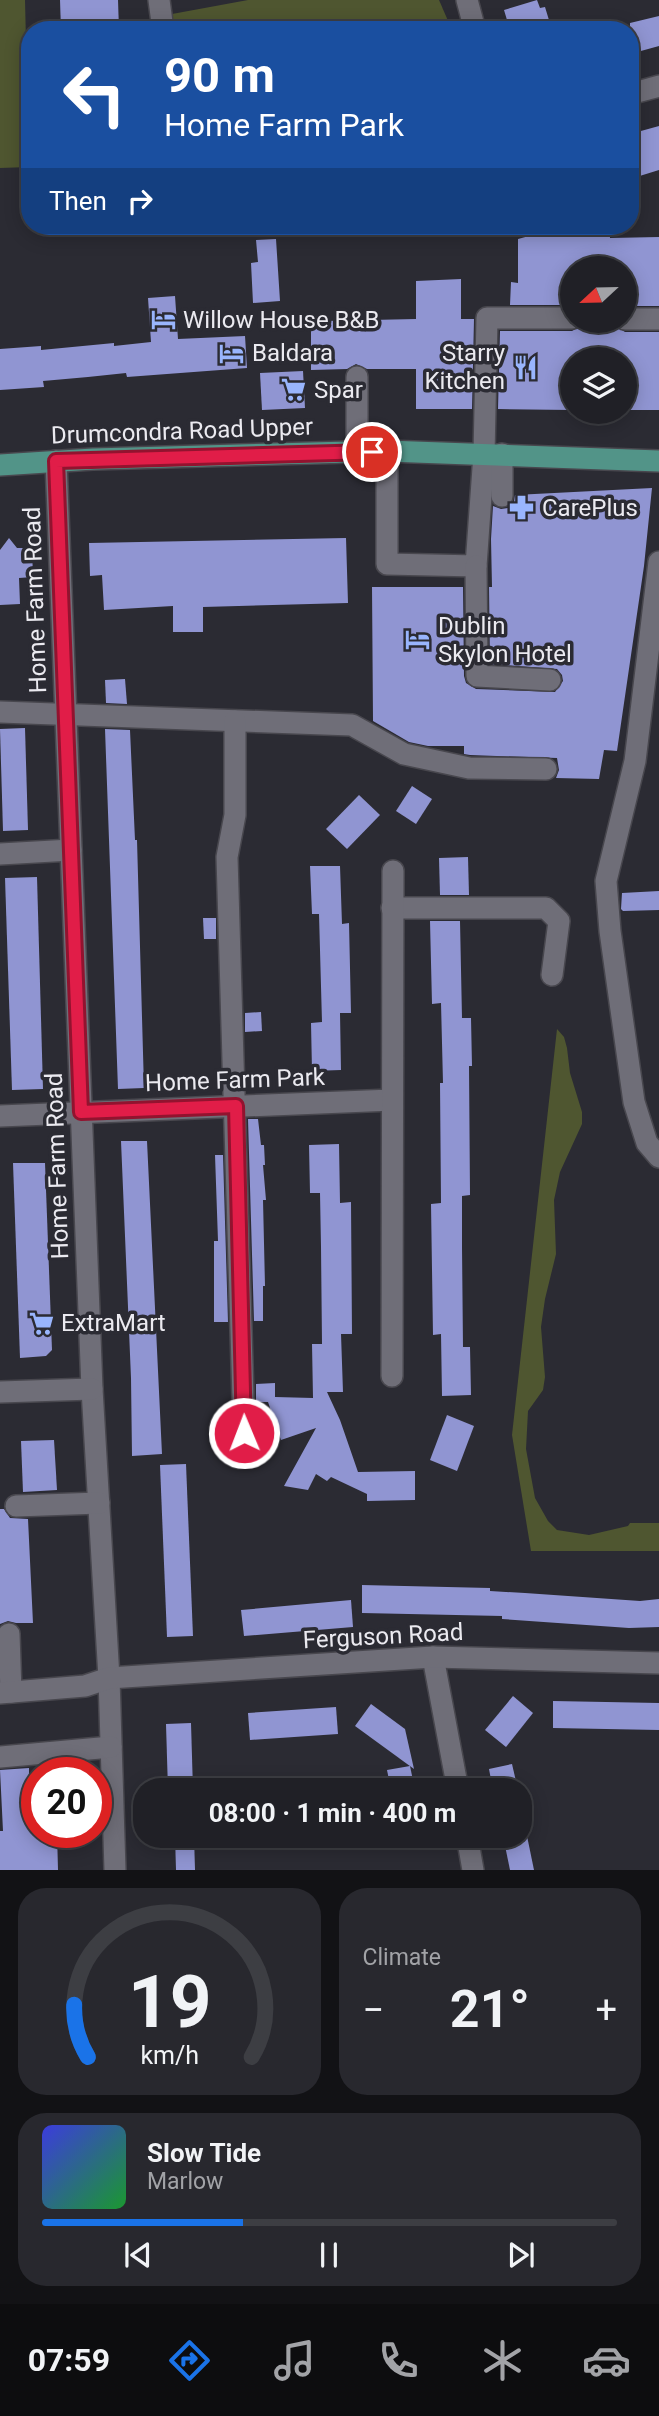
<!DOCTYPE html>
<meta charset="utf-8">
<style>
body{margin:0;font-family:Roboto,sans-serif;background:#28282e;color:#f1f3f6;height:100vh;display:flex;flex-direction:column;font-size:26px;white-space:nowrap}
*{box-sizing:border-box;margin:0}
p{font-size:23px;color:#a2a3a7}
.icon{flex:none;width:38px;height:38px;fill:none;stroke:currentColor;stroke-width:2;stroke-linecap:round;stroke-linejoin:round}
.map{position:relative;height:1870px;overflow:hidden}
.panel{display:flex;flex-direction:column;gap:18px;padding:18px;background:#121215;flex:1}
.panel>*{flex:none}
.top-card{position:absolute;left:21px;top:21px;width:618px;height:214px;border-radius:28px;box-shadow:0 4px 18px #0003,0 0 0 2px #3d3e43;background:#1a4fa0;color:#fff;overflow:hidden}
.needle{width:46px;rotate:248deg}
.fabs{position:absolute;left:560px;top:256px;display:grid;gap:14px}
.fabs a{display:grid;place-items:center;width:77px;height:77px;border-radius:50%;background:#202026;box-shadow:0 4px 18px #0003,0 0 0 2px #3d3e43;font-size:35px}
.speed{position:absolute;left:21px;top:1757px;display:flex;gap:14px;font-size:35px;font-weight:700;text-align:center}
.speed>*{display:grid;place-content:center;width:91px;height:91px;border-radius:50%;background:#202026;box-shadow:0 4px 18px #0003,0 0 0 2px #3d3e43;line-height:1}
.speed .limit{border:10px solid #d22;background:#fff;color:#111}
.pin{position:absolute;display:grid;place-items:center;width:60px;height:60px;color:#fff;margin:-30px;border:4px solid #fff;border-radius:50%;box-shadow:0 2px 7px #0007}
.me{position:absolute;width:77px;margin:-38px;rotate:359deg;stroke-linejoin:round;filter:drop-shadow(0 0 5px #0008)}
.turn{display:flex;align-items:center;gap:24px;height:147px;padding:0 28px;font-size:32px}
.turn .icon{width:91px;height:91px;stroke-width:2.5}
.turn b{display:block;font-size:49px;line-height:60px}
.then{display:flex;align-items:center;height:66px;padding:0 28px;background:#0003;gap:14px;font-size:26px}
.big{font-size:52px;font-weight:700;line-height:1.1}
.panel .card{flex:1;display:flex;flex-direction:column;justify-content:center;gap:10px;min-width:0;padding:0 24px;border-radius:28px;background:#28282e}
.panel .dial{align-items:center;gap:0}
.dial svg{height:182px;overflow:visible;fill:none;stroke:#3d3e43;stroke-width:7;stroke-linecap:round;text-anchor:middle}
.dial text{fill:#f1f3f6;stroke:none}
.song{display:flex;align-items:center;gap:21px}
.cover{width:84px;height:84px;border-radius:10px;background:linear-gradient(135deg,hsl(240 70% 55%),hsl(130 70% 35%))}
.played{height:7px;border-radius:4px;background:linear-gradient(90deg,#1a73e8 35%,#3d3e43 35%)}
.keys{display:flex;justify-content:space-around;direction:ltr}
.heat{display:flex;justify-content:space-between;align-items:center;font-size:38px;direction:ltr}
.panel .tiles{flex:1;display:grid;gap:18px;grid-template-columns:1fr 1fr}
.card:last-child{grid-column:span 2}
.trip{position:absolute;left:133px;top:1778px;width:399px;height:70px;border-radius:28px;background:#202026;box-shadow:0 4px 18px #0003,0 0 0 2px #3d3e43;font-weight:700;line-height:70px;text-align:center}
.tab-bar{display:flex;height:112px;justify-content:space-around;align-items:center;background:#0d0d0f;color:#a2a3a7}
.tab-bar .icon{width:49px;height:49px}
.tab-bar .on{color:#1a73e8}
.tab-bar b{font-size:32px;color:#f1f3f6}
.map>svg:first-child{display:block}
.green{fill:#4f5630}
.building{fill:#9095d2}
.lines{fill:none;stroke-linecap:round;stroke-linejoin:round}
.minor-casing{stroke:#48474e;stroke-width:24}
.major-casing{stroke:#48474e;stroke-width:24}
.minor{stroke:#6f6e78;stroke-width:21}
.major{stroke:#529488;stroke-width:21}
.route-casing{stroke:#92132f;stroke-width:18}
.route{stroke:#e11d48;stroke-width:12}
.labels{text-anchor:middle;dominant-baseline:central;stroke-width:7;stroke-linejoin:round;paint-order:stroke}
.poi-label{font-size:24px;fill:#ebeaf0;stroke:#2b2b33;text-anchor:start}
.street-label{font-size:24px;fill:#ebeaf0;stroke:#2b2b33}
</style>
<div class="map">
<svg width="659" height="1870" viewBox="0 0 659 1870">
<rect width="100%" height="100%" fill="#2b2b33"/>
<!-- green -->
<g class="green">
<path d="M0,0H25L29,167L0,168Z"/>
<path d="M248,0H439L452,30H175L172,14Z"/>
<path d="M557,1029L564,1037L567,1048L570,1073L582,1112V1124L560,1172L554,1200L556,1254L545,1299L541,1327L545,1377L543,1390L528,1411L526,1449L535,1498L548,1521L557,1530L589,1535L628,1526L630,1523H659V1551H531L512,1435Z"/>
</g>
<!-- building -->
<g class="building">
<path d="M60,0H118L119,30H61Z"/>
<path d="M537,0L540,8L545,7L552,30H510L504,10Z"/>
<path d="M659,16V46L630,54V23Z"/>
<path d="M659,126V170L630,179V134Z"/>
<path d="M566,226H609L610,238L659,237V306H625V268H572V305H510L511,282L518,283V239Z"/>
<path d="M276,239L280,301L253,303L251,263L258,262L256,240Z"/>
<path d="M461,279V319H474L472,409H416V369H367L356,364L347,369L311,370V325H325V321L416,319V281Z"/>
<path d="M175,296L178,339L245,336L247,368L127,377L126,373L88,377L43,381L44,387L0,390V349L41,346V350L114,343V346L151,342L148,298Z"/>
<path d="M583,325H614L625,332H659V410H625V359H572V410L498,409L500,331H572Z"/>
<path d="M303,371L305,408L262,410L260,373Z"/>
<path d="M652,488L644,566L617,751L604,750L599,779L556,778L559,770L557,758L470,755L464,754V746H428L409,742L373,721L372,587H463L464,676L466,683L476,689L555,692L563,681L562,675L557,669L490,664L489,587H492L491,539L493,506L501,509L508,508L514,502L515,495Z"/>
<path d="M9,538L17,548H32L33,577L19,578L20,604L0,605V550Z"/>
<path d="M346,538L348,603L203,607V632H173V606L104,610L102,575L90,576L89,543Z"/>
<path d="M125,679L127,704L106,703L105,680Z"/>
<path d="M25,728L28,830L3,831L0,729Z"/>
<path d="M105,729L130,730L135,840H137L144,1088L118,1089Z"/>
<path d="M412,786L432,799L416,824L396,811Z"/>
<path d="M359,795L380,815L347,849L326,829Z"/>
<path d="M468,857L469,895H440L439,858Z"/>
<path d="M310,866H340L342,924L349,923L351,1013H340L341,1070L312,1071L311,1023L322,1022L319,914H312Z"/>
<path d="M37,877L43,1089L12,1090L5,878Z"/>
<path d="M659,891V910L623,911L621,909L622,893Z"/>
<path d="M203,918H216V939H204Z"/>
<path d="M430,921H460L462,1018H471L472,1066H469L470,1195L462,1196V1247L463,1347H470L471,1395L442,1396L441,1334L433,1335L431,1204L441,1203L440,1083H443L441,1003L432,1004Z"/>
<path d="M261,1012L262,1031L245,1032V1013Z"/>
<path d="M248,1119H258L261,1145H264L265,1165H263L266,1200H263L265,1286H263V1321H254Z"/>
<path d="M121,1141H147L162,1454L132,1456L131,1378Z"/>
<path d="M339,1144L340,1203L351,1202L352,1334H341L343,1392H327L340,1420L358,1472L415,1471V1500L367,1501V1494L331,1477L327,1481L316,1474L308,1490L284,1486L316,1428L281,1440L268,1402H256V1384L275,1383V1397L313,1398L312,1344H322L321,1247L320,1193H310L309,1145Z"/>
<path d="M215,1155H223L228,1322H214V1241H218Z"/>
<path d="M13,1163H45L52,1350L46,1356L20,1358Z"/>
<path d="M447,1415L474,1426L457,1471L430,1460Z"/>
<path d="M54,1440L57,1490L23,1492L21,1441Z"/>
<path d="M186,1464L193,1636L167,1637L160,1465Z"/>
<path d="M0,1509H4L10,1518L28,1519L33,1623H16L8,1621L0,1624Z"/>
<path d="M362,1585L490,1588V1591L525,1593L640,1601L659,1599V1627L629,1628L502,1619V1616L362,1613Z"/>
<path d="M351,1600L353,1627L244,1636L241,1610Z"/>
<path d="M513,1696L533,1713L506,1747L485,1730Z"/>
<path d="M553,1701L659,1703V1730L553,1728Z"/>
<path d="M371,1704L405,1729L414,1769L355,1726Z"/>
<path d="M336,1707L338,1734L250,1740L248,1713Z"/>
<path d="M191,1723L193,1790H168L166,1724Z"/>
<path d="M512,1764L518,1790H493L489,1769Z"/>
<path d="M410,1766L415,1790H391L387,1770Z"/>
<path d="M29,1768V1784H37V1832H57L58,1870H0V1831H3L0,1770Z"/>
<path d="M175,1836H194L195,1870H176Z"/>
<path d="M503,1836H527L534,1870H510Z"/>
</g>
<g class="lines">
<defs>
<g id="minor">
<path d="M159,0L163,30"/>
<path d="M467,0L475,30"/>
<path d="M630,94L659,86"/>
<path d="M625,319H659"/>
<path d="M357,377V452"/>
<path d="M387,451V564L476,566L484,454L487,318H572"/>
<path d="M56,461L92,1389L109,1678L115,1870"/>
<path d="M502,496V454"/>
<path d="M659,562L635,761L606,881L610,931L634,1102L647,1143L659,1157"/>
<path d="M476,566L477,676L550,680"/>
<path d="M0,712L352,725L404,754L469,768L546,769"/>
<path d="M235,721V815L227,857L244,1432"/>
<path d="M0,854L71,850"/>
<path d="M392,908H546L559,921L552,975"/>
<path d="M0,1116L392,1100"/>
<path d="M392,1376L393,871"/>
<path d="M0,1392L92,1389"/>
<path d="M16,1506L99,1503"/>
<path d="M9,1634L11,1692"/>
<path d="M433,1657L458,1790"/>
<path d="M0,1693L85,1686L109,1678L433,1657L659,1663"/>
<path d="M0,1757L111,1747"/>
<path d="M467,1836L473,1870"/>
</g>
<path id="major" d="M0,465L93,459L387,451L659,461"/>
</defs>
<!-- minor casing -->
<use href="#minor" class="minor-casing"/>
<!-- major casing -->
<use href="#major" class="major-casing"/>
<!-- minor -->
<use href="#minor" class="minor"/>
<!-- major -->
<use href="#major" class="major"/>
</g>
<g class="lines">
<defs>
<path id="route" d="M244,1433L236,1106L81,1112L56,461L372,452"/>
</defs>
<!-- route casing -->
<use href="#route" class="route-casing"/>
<!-- route -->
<use href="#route" class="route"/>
</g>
<!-- icons -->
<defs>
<symbol id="hotel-bare" viewBox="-9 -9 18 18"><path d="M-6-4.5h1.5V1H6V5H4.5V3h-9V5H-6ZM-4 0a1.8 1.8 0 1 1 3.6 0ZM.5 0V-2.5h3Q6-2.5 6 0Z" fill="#99b5fd" stroke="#2b2b33" stroke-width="2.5" paint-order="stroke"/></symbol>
<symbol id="restaurant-bare" viewBox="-9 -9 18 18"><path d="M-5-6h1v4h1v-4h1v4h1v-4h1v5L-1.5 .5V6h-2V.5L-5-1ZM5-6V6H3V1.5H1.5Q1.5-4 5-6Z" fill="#99b5fd" stroke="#2b2b33" stroke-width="2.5" paint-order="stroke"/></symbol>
<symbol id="supermarket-bare" viewBox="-9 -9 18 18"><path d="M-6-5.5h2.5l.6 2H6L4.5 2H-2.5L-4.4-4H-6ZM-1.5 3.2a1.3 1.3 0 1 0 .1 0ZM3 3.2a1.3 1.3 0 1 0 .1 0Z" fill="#99b5fd" stroke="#2b2b33" stroke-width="2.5" paint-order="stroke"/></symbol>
<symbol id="pharmacy-bare" viewBox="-9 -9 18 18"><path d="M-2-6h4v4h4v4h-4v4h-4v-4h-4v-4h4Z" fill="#99b5fd" stroke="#2b2b33" stroke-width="2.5" paint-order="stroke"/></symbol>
</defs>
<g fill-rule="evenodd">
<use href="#hotel-bare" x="146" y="302" width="35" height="35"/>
<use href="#hotel-bare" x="214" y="336" width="35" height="35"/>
<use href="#restaurant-bare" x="508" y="350" width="35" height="35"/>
<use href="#supermarket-bare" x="276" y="372" width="35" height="35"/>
<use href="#pharmacy-bare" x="504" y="490" width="35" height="35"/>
<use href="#hotel-bare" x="400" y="622" width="35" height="35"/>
<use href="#supermarket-bare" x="24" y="1306" width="35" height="35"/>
</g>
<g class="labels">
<!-- poi labels -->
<g class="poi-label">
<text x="183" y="320">Willow House B&amp;B</text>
<text x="252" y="353">Baldara</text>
<text x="505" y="353" text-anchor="end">Starry<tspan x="505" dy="28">Kitchen</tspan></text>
<text x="314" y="390">Spar</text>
<text x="542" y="508">CarePlus</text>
<text x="438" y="626">Dublin<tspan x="438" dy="28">Skylon Hotel</tspan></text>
<text x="61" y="1323">ExtraMart</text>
</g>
<!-- street labels -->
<g class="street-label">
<text transform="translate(182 431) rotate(-2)">Drumcondra Road Upper</text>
<text transform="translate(35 600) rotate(-92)">Home Farm Road</text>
<text transform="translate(235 1080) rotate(-2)">Home Farm Park</text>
<text transform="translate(57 1166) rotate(-92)">Home Farm Road</text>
<text transform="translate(383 1636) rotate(-3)">Ferguson Road</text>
</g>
</g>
</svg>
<div class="fabs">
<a><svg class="needle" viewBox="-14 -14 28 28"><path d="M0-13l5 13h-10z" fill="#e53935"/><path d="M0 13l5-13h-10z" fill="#a2a3a7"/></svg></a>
<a><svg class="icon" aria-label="layers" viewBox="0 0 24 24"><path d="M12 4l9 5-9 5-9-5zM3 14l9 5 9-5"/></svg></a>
</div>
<div class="speed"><div class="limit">20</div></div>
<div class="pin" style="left:372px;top:452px;background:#d93025"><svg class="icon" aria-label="arrive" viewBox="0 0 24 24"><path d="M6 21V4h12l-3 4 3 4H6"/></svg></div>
<svg class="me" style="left:244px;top:1433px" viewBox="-20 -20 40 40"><circle r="17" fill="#e11d48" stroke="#fff" stroke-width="3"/><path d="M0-11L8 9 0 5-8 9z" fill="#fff"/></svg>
<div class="trip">08:00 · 1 min · 400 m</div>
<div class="top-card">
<div class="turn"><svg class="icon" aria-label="left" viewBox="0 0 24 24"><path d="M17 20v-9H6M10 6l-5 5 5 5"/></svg><div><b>90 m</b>Home Farm Park</div></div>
<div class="then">Then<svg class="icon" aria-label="right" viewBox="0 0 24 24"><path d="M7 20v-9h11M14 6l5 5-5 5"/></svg></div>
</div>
</div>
<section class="panel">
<div class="tiles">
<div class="card dial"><svg viewBox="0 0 100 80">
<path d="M14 69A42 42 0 1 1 86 69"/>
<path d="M14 69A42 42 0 0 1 8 46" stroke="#1a73e8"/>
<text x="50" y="56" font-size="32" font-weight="700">19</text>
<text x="50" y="72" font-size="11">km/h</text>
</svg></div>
<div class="card"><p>Climate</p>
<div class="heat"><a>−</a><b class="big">21°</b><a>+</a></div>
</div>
<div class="card">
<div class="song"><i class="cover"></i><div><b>Slow Tide</b><p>Marlow</p></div></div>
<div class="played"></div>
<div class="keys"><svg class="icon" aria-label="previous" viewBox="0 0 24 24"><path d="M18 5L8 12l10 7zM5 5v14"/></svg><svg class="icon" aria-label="pause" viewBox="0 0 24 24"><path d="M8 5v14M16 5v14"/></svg><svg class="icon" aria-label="next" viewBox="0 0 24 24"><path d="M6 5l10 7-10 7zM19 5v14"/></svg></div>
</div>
</div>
</section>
<nav class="tab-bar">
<b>07:59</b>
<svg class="icon on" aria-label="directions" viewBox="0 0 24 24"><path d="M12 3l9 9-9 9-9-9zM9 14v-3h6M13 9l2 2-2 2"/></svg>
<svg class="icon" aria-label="music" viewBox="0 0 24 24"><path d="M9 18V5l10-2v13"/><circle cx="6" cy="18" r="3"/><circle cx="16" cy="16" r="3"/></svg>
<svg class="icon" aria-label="phone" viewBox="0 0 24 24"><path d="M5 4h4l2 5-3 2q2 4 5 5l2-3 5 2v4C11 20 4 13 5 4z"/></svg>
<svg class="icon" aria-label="climate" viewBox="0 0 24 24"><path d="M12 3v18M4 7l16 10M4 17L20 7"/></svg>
<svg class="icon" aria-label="car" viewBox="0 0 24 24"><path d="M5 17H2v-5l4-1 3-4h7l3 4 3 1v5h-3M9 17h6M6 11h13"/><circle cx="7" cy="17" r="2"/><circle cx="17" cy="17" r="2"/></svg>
</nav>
